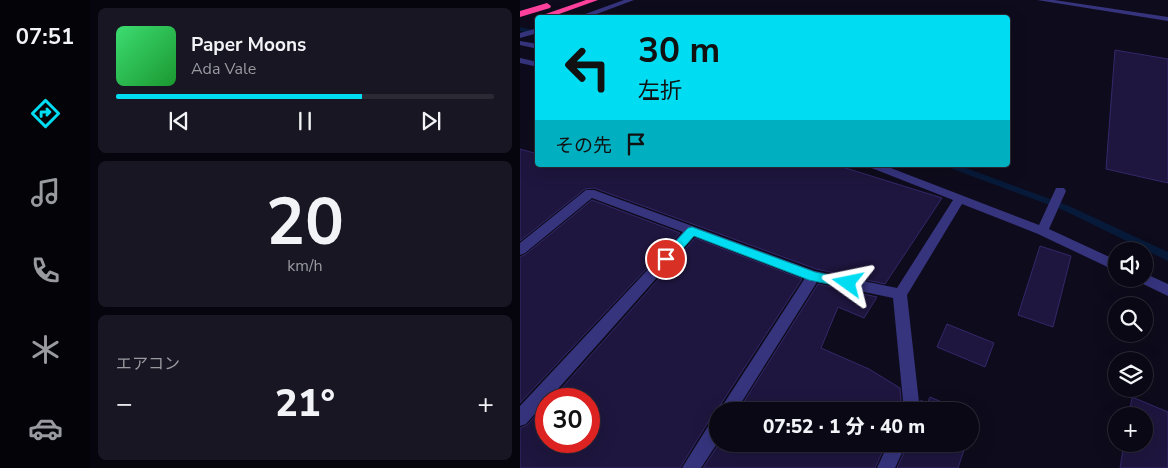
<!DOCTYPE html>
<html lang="ja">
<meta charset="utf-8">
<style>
body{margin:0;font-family:"Nunito Sans","Noto Sans JP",sans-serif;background:#181622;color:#f1f3f6;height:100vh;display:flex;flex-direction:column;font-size:19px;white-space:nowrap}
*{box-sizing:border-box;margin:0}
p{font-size:16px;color:#999aa0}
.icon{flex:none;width:28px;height:28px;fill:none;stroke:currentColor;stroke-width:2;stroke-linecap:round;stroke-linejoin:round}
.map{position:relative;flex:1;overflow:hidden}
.panel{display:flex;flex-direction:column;gap:8px;padding:8px;background:#06040c;width:430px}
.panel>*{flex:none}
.top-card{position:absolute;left:15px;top:15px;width:475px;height:152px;border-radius:5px;box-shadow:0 5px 20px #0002,0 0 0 1px #2a2934;background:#00dcf1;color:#111;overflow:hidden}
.fabs{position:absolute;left:588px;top:242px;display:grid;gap:10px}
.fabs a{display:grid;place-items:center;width:45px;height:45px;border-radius:50%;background:#0a0815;box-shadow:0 5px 20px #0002,0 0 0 1px #2a2934;font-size:25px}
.speed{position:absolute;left:15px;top:388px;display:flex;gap:10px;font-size:25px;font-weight:700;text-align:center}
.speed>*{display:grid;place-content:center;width:65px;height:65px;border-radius:50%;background:#0a0815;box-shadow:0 5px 20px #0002,0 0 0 1px #2a2934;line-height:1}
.speed .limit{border:8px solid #d22;background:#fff;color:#111}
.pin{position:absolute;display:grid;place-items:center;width:42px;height:42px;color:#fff;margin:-21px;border:2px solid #fff;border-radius:50%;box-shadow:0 1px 5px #0007}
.me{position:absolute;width:55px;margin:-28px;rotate:282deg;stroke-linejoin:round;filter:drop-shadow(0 0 4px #0008)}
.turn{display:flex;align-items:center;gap:18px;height:105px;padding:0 20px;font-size:22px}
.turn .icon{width:65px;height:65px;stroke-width:2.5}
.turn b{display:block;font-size:35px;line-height:42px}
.then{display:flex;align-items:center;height:48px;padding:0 20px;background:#0003;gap:10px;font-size:19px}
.big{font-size:38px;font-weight:800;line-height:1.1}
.panel .tile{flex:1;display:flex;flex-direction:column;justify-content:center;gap:8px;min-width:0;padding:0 18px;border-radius:8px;background:#181622}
.panel .dial{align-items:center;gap:0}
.dial b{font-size:65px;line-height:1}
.song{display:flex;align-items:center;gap:15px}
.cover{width:60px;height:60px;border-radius:8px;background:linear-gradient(135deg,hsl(140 70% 55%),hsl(130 70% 35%))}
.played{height:5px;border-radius:2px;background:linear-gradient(90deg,#00dcf1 65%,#2a2934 65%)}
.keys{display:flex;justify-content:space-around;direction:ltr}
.heat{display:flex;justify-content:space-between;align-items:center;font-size:28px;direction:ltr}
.trip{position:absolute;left:189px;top:402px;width:270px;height:50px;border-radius:25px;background:#0a0815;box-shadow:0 5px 20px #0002,0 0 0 1px #2a2934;font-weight:800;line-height:50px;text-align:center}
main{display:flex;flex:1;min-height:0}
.tab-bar{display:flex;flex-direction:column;width:90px;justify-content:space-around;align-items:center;background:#040308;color:#999aa0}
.tab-bar .icon{width:35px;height:35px}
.tab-bar .current{color:#00dcf1}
.tab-bar b{font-size:22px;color:#f1f3f6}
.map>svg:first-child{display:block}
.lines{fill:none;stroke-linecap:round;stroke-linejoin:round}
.stream{fill:#071a39;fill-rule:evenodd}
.building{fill:#1e163e;stroke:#34286a}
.minor{fill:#36347d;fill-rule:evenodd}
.highway{fill:#ff419e;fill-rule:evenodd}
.route{fill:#00dcf1;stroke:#008f9d}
</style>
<main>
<nav class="tab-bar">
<b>07:51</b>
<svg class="icon current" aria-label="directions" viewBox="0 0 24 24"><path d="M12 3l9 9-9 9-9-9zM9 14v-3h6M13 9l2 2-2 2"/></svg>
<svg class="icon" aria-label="music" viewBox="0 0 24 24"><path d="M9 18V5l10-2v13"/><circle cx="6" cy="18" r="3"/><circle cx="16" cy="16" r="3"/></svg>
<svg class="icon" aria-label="phone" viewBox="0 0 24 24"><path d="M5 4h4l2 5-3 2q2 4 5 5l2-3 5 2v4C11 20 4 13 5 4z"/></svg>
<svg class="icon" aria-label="climate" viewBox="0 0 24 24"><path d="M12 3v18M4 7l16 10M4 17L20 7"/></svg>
<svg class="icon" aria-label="car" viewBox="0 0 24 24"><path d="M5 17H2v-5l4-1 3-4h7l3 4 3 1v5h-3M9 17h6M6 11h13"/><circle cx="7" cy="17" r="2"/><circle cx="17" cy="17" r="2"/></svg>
</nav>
<section class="panel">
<div class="tile">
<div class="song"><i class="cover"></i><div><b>Paper Moons</b><p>Ada Vale</p></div></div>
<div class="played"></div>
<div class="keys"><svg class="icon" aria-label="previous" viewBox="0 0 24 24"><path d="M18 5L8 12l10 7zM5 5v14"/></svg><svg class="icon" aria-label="pause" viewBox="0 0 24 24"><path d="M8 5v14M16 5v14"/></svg><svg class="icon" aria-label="next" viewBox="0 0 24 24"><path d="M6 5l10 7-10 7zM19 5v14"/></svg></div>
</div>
<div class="tile dial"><b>20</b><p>km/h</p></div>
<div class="tile"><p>エアコン</p>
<div class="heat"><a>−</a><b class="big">21°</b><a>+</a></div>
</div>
</section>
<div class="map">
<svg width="648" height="468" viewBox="0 0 648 468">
<rect width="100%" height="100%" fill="#0e0b1c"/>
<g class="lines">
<!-- stream -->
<g class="stream">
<path d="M0,27L18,31V35L0,31Z"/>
<path d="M426,165H438L549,206L648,252V261L543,210L427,167Z"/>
</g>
</g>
<!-- building -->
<g class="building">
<path d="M595,50L648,59V183L586,169Z"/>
<path d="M0,149L18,154V165H316L422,198L365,284L296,269L74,188L65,189L0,241Z"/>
<path d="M72,200L160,233L0,403V257L6,254Z"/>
<path d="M175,238L282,279L197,410L198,416L190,419L160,468H0V428L7,425L26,404V441H69V399H32Z"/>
<path d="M520,246L551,256L533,327L498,315Z"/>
<path d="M298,284L357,297L344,318L318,307L301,348L349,369L380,388L382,411H218Z"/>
<path d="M427,324L474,343L465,367L417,347Z"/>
<path d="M410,397L443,411H402L401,400L407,404Z"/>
<path d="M612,397L648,412V468H600L604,444H624V416H609Z"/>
<path d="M199,444H366L355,468H183Z"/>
<path d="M388,444H446L438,468H377Z"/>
</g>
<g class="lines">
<!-- minor -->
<g class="minor">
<path d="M104,0H114L66,18H54Z"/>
<path d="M517,0H534L648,17V21Z"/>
<path d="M18,28V33L0,38V33Z"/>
<path d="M0,41L18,44V49L0,45Z"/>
<path d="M0,58L18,62V67L0,63Z"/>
<path d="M348,165H363L519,225L536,188H544L546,191L529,229L596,260V271L518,234L442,204L387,295L400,411H384L373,298L297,282L216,411H199L285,278L174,236L29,399H26V401L6,424L0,426V406L163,232L72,198L5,253L0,255V243L66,190H74L295,271L377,288L433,200L349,167Z"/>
<path d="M624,273L648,284V296L619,282L618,279H624Z"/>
<path d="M198,418V442L181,468H162L192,420Z"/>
<path d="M368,444H386L375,468H357Z"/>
</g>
<!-- highway -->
<g class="highway">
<path d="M66,0H78L28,18H18V21L14,18Z"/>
<path d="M27,3L31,6L30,8L0,17V11Z"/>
</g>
</g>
<!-- route -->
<path class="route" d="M172,227L295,272L333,280L334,283L328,288L289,280L174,236L150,263H142V256L168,228Z"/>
</svg>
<div class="fabs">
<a><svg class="icon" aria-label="sound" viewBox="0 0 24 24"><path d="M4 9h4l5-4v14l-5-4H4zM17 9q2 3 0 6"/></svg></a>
<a><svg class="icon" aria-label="search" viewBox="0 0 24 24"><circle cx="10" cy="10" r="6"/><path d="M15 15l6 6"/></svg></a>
<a><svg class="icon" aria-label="layers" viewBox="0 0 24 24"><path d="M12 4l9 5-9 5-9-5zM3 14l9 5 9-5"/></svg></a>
<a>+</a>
</div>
<div class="speed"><div class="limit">30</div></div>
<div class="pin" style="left:146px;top:259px;background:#d93025"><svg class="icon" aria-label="arrive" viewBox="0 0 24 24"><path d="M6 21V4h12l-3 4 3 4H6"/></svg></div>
<svg class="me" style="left:328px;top:283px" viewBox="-20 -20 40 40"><path d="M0-17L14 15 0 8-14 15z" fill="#00dcf1" stroke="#fff" stroke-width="4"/></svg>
<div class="trip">07:52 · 1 分 · 40 m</div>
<div class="top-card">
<div class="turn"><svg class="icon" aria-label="left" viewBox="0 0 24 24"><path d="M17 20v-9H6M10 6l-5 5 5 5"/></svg><div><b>30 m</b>左折</div></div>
<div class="then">その先<svg class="icon" aria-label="arrive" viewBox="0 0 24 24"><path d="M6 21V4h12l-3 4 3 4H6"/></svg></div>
</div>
</div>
</main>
